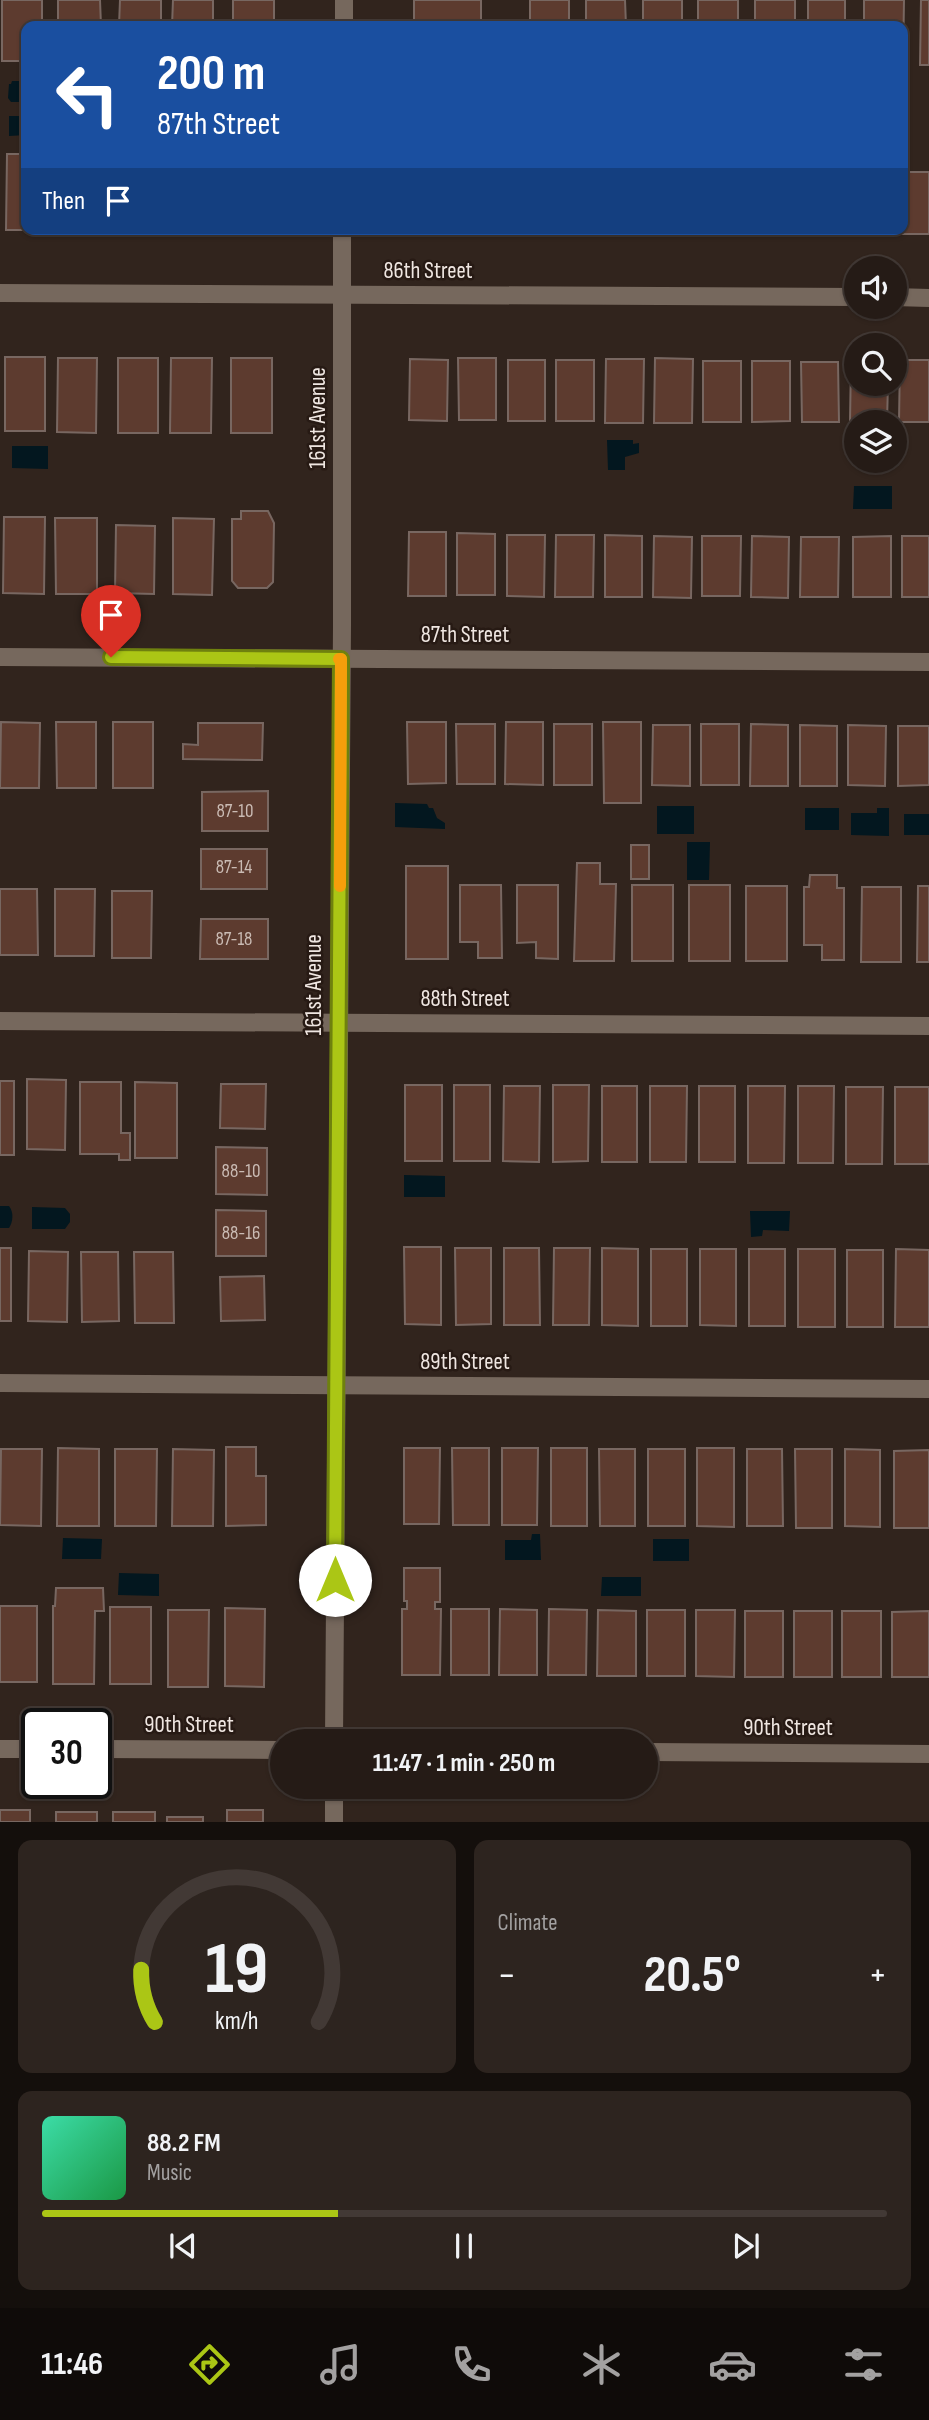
<!DOCTYPE html>
<meta charset="utf-8">
<style>
body{margin:0;font-family:"Sofia Sans Condensed",sans-serif;background:#2d241f;color:#f1f3f6;height:100vh;display:flex;flex-direction:column;font-size:26px;white-space:nowrap}
*{box-sizing:border-box;margin:0}
p{font-size:23px;color:#a3a1a1}
.icon{flex:none;width:38px;height:38px;fill:none;stroke:currentColor;stroke-width:2;stroke-linecap:round;stroke-linejoin:round}
.map{position:relative;height:1822px;overflow:hidden}
.side{display:flex;flex-direction:column;gap:18px;padding:18px;background:#140f0c;flex:1}
.side>*{flex:none}
.hud{position:absolute;left:21px;top:21px;width:887px;height:214px;border-radius:14px;box-shadow:0 2px 5px #0004,0 0 0 2px #423935;background:#1a4fa0;color:#fff;overflow:hidden}
.tools{position:absolute;left:844px;top:256px;display:grid;gap:14px}
.tools a{display:grid;place-items:center;width:63px;height:63px;border-radius:50%;background:#251b16;box-shadow:0 2px 5px #0004,0 0 0 2px #423935;font-size:35px}
.speed{position:absolute;left:21px;top:1708px;display:flex;gap:14px;font-size:35px;font-weight:700;text-align:center}
.speed>*{display:grid;place-content:center;width:91px;height:91px;border-radius:50%;background:#251b16;box-shadow:0 2px 5px #0004,0 0 0 2px #423935;line-height:1}
.speed .limit{border:4px solid #111;border-radius:10px;background:#fff;color:#111}
.pin{position:absolute;display:grid;place-items:center;width:60px;height:60px;color:#fff;margin:-72px -30px;border-radius:50% 50% 50% 0;rotate:-45deg;box-shadow:0 0 7px #0007}
.pin .icon{rotate:45deg}
.me{position:absolute;width:77px;margin:-38px;rotate:0deg;stroke-linejoin:round;filter:drop-shadow(0 0 5px #0008)}
.turn{display:flex;align-items:center;gap:24px;height:147px;padding:0 21px;font-size:32px}
.turn .icon{width:91px;height:91px;stroke-width:2.5}
.turn b{display:block;font-size:49px;line-height:60px}
.then{display:flex;align-items:center;height:66px;padding:0 21px;background:#0003;gap:14px;font-size:26px}
.big{font-size:52px;font-weight:700;line-height:1.1}
.side .tile{flex:1;display:flex;flex-direction:column;justify-content:center;gap:10px;min-width:0;padding:0 24px;border-radius:14px;background:#2d241f}
.side .dial{align-items:center;gap:0}
.dial svg{height:182px;overflow:visible;fill:none;stroke:#423935;stroke-width:7;stroke-linecap:round;text-anchor:middle}
.dial text{fill:#f1f3f6;stroke:none}
.song{display:flex;align-items:center;gap:21px}
.cover{width:84px;height:84px;border-radius:10px;background:linear-gradient(135deg,hsl(160 70% 55%),hsl(140 70% 35%))}
.played{height:7px;border-radius:4px;background:linear-gradient(90deg,#abc615 35%,#423935 35%)}
.keys{display:flex;justify-content:space-around;direction:ltr}
.heat{display:flex;justify-content:space-between;align-items:center;font-size:38px;direction:ltr}
.side .tiles{flex:1;display:grid;gap:18px;grid-template-columns:1fr 1fr}
.tile:last-child{grid-column:span 2}
.trip{position:absolute;left:270px;top:1729px;width:388px;height:70px;border-radius:35px;background:#251b16;box-shadow:0 2px 5px #0004,0 0 0 2px #423935;font-weight:700;line-height:70px;text-align:center}
.dock{display:flex;height:112px;justify-content:space-around;align-items:center;background:#0f0b09;color:#a3a1a1}
.dock .icon{width:49px;height:49px}
.dock .selected{color:#abc615}
.dock b{font-size:32px;color:#f1f3f6}
.map>svg:first-child{display:block}
.water{fill:#03171f}
.building{fill:#5d3b2f;stroke:#786761;stroke-width:2}
.lines{fill:none;stroke-linecap:round;stroke-linejoin:round}
.minor{stroke:#76685d;stroke-width:18}
.route-casing{stroke:#6f810e;stroke-width:18}
.route{stroke:#abc615;stroke-width:12}
.slow{stroke:#f59e0b;stroke-width:12}
.labels{text-anchor:middle;dominant-baseline:central;stroke-width:5;stroke-linejoin:round;paint-order:stroke}
.number-label{font-size:19px;fill:#cabbb4}
.street-label{font-size:23px;fill:#efe6e1;stroke:#271a14}
</style>
<div class="map">
<svg width="929" height="1822" viewBox="0 0 929 1822">
<rect width="100%" height="100%" fill="#31241d"/>
<!-- water -->
<g class="water">
<path d="M12,81H26V102H11L8,98L9,84H11Z"/>
<path d="M9,116H26V135L9,136Z"/>
<path d="M607,440H633V444L639,443V453L625,457V470H608Z"/>
<path d="M12,446H48V469L12,468Z"/>
<path d="M854,486H892V509H853Z"/>
<path d="M395,803L427,804L429,808H433L437,818L445,823V829L395,827Z"/>
<rect x="657" y="806" width="37" height="28"/>
<rect x="805" y="808" width="34" height="22"/>
<path d="M877,808H889V836L851,835V813H877Z"/>
<rect x="904" y="814" width="25" height="21"/>
<path d="M687,842H710L709,880H687Z"/>
<path d="M404,1175L445,1176V1197H404Z"/>
<path d="M0,1206H9C14,1212 13,1222 9,1228H0Z"/>
<path d="M32,1207L65,1208L70,1214V1222L65,1229H32Z"/>
<path d="M750,1211H790L789,1231L763,1230L762,1236L751,1237Z"/>
<path d="M532,1534H540L541,1560H505V1540H531Z"/>
<path d="M63,1538L102,1539L101,1559H62Z"/>
<rect x="653" y="1539" width="36" height="22"/>
<path d="M119,1573L159,1574V1596L118,1595Z"/>
<path d="M602,1577H641V1596H601Z"/>
</g>
<!-- building -->
<g class="building">
<path d="M2,0H42V26H26V61H2Z"/>
<path d="M58,0H100L101,26H58Z"/>
<path d="M120,0H161V26H119Z"/>
<path d="M173,0H213V26H172Z"/>
<rect x="233" y="0" width="41" height="26"/>
<rect x="414" y="0" width="67" height="26"/>
<rect x="530" y="0" width="39" height="26"/>
<path d="M586,0H625L626,26H586Z"/>
<rect x="643" y="0" width="39" height="26"/>
<rect x="698" y="0" width="40" height="26"/>
<rect x="755" y="0" width="40" height="26"/>
<rect x="808" y="0" width="37" height="26"/>
<path d="M864,0H904L903,64V26H864Z"/>
<path d="M921,0H929V65H920Z"/>
<path d="M7,154H26V229L47,230H6Z"/>
<path d="M903,172H929V234H900V229H903Z"/>
<rect x="460" y="229" width="38" height="2"/>
<path d="M508,229H546V232L508,231Z"/>
<rect x="557" y="229" width="38" height="3"/>
<path d="M607,229H644V232L607,231Z"/>
<rect x="655" y="229" width="38" height="6"/>
<rect x="704" y="229" width="38" height="3"/>
<rect x="753" y="229" width="38" height="5"/>
<rect x="802" y="229" width="37" height="4"/>
<rect x="850" y="229" width="39" height="5"/>
<rect x="5" y="357" width="40" height="74"/>
<path d="M58,358H97L96,433L57,432Z"/>
<rect x="118" y="358" width="40" height="75"/>
<path d="M171,358H212L211,433H170Z"/>
<rect x="231" y="358" width="41" height="75"/>
<path d="M458,358H496V420H459Z"/>
<path d="M655,358L693,359L692,423H654Z"/>
<path d="M410,359L448,360L447,421L409,420Z"/>
<path d="M606,359H644L643,423H605Z"/>
<rect x="508" y="360" width="37" height="61"/>
<rect x="556" y="360" width="38" height="61"/>
<path d="M900,360H929V422H899Z"/>
<rect x="703" y="361" width="38" height="61"/>
<path d="M752,361H790V421L752,422Z"/>
<path d="M851,361H856V383H888L887,422H850Z"/>
<path d="M801,362H838L839,422H802Z"/>
<path d="M241,511H268L274,523L273,582L267,588H238L232,581V519H241Z"/>
<path d="M4,517H45L44,594L3,593Z"/>
<path d="M55,518H97V594H56Z"/>
<path d="M173,518L214,519L212,595L173,594Z"/>
<path d="M116,525L155,526L154,594L115,593Z"/>
<path d="M409,532H446V596H408Z"/>
<path d="M457,533L495,534V595H457Z"/>
<path d="M507,535H545L544,597L507,596Z"/>
<path d="M556,535H594L593,597H555Z"/>
<path d="M605,535L642,536V597H605Z"/>
<path d="M654,536L692,537L691,598L653,597Z"/>
<path d="M702,536H741L740,596H702Z"/>
<path d="M752,536L789,537L788,598L751,597Z"/>
<path d="M891,536V597H853V537Z"/>
<rect x="902" y="536" width="27" height="61"/>
<path d="M801,537H839L838,597H800Z"/>
<path d="M1,722L40,723L39,788H0Z"/>
<path d="M56,722H96V788H57Z"/>
<rect x="113" y="722" width="40" height="66"/>
<path d="M407,722H446V783L408,784Z"/>
<path d="M506,722H543V785L505,784Z"/>
<path d="M603,722H641V803H604Z"/>
<path d="M198,723H263L262,760L183,759V744L198,745Z"/>
<path d="M456,724H495V784H457Z"/>
<rect x="554" y="724" width="38" height="61"/>
<rect x="701" y="724" width="38" height="61"/>
<path d="M751,724L788,725V786H750Z"/>
<path d="M653,725H690V786L652,785Z"/>
<path d="M800,725L837,726V786H800Z"/>
<path d="M848,725L886,726L885,786L848,785Z"/>
<path d="M898,726H929V785L898,786Z"/>
<path d="M268,791V831H202V792Z"/>
<rect x="631" y="845" width="18" height="34"/>
<rect x="201" y="849" width="66" height="40"/>
<path d="M577,863H600V884H616L614,961H574Z"/>
<rect x="406" y="866" width="42" height="93"/>
<path d="M810,875H837V888H844V960H822V945H804V887H809Z"/>
<path d="M460,885H501L502,958H478V942H460Z"/>
<path d="M517,885H558V959L536,958V942L517,943Z"/>
<rect x="632" y="885" width="41" height="76"/>
<rect x="689" y="885" width="41" height="76"/>
<rect x="746" y="886" width="41" height="75"/>
<path d="M918,886H929V962H917Z"/>
<path d="M862,887H901V962H861Z"/>
<path d="M0,889H37L38,955H0Z"/>
<path d="M55,889H95L94,956H55Z"/>
<path d="M112,891H152L151,958H112Z"/>
<path d="M201,919H268V959H200Z"/>
<path d="M27,1079L66,1080L65,1150L27,1149Z"/>
<rect x="0" y="1081" width="14" height="74"/>
<path d="M80,1082H121V1133H130V1160H119V1154H80Z"/>
<path d="M135,1082L177,1083V1158H135Z"/>
<path d="M221,1084H266L265,1129L220,1128Z"/>
<rect x="405" y="1085" width="37" height="76"/>
<rect x="454" y="1085" width="36" height="76"/>
<path d="M553,1085H589L588,1161L553,1162Z"/>
<path d="M504,1086H540L539,1162L503,1161Z"/>
<rect x="602" y="1086" width="35" height="76"/>
<path d="M650,1086H687L686,1162H650Z"/>
<rect x="699" y="1086" width="36" height="76"/>
<path d="M748,1086H785L784,1163H748Z"/>
<path d="M798,1086H834L833,1163H798Z"/>
<path d="M846,1087H883L882,1164H846Z"/>
<rect x="895" y="1087" width="34" height="77"/>
<path d="M216,1147L267,1148V1195L216,1194Z"/>
<path d="M216,1210L266,1211V1256H216Z"/>
<path d="M404,1247H441V1325L405,1324Z"/>
<rect x="0" y="1248" width="11" height="73"/>
<path d="M455,1248H491V1324L456,1325Z"/>
<path d="M504,1248H539L540,1325H504Z"/>
<path d="M554,1248H590L589,1325H553Z"/>
<path d="M602,1248L638,1249V1326L602,1325Z"/>
<rect x="651" y="1249" width="36" height="77"/>
<path d="M700,1249H736V1326L700,1325Z"/>
<rect x="749" y="1249" width="36" height="77"/>
<rect x="798" y="1249" width="37" height="78"/>
<path d="M896,1249L929,1250V1327H895Z"/>
<rect x="847" y="1250" width="36" height="77"/>
<path d="M29,1251L68,1252L67,1322L28,1321Z"/>
<path d="M81,1252H118L119,1321L82,1322Z"/>
<path d="M134,1252H173L174,1323H135Z"/>
<path d="M264,1276L265,1320L221,1321L220,1277Z"/>
<path d="M226,1447H256V1476H266V1525L226,1526Z"/>
<path d="M58,1448L99,1449V1526H57Z"/>
<path d="M404,1448H440L439,1524H404Z"/>
<path d="M452,1448H489V1525H453Z"/>
<path d="M502,1448H538L537,1525H502Z"/>
<rect x="551" y="1448" width="36" height="78"/>
<path d="M697,1448H734V1527L697,1526Z"/>
<path d="M1,1449H42L41,1526L0,1525Z"/>
<path d="M115,1449H157L156,1526H115Z"/>
<path d="M173,1449L214,1450L213,1526H172Z"/>
<path d="M599,1449H635V1526H600Z"/>
<rect x="648" y="1449" width="37" height="77"/>
<path d="M747,1449H782L783,1526H747Z"/>
<path d="M795,1449H832V1528H796Z"/>
<path d="M845,1449L880,1450V1527L845,1526Z"/>
<path d="M929,1450V1528H894V1451Z"/>
<path d="M404,1568H440V1602H435V1609H441L440,1675H402V1609H407V1601H404Z"/>
<path d="M56,1588H103L104,1611H95L94,1684H53V1606H55Z"/>
<rect x="0" y="1606" width="37" height="76"/>
<rect x="110" y="1607" width="41" height="77"/>
<path d="M225,1608L265,1609L264,1687L225,1686Z"/>
<rect x="451" y="1609" width="38" height="66"/>
<path d="M500,1609L537,1610V1675H499Z"/>
<path d="M549,1609L587,1610L586,1675H548Z"/>
<path d="M168,1610H209L208,1687H168Z"/>
<path d="M598,1610L636,1611V1676H597Z"/>
<rect x="647" y="1610" width="38" height="66"/>
<path d="M696,1610H735L734,1677L696,1676Z"/>
<rect x="745" y="1611" width="38" height="66"/>
<rect x="794" y="1611" width="38" height="66"/>
<rect x="842" y="1611" width="39" height="66"/>
<path d="M929,1611V1677H892V1612Z"/>
<rect x="0" y="1810" width="30" height="12"/>
<rect x="227" y="1810" width="36" height="12"/>
<rect x="56" y="1812" width="41" height="10"/>
<rect x="113" y="1812" width="42" height="10"/>
<rect x="167" y="1817" width="36" height="5"/>
</g>
<g class="lines">
<!-- minor -->
<g class="minor">
<path d="M344,26V0"/>
<path d="M0,293L856,297"/>
<path d="M894,297L929,298"/>
<path d="M0,657L929,662"/>
<path d="M0,1021L929,1026"/>
<path d="M0,1383L929,1389"/>
<path d="M334,1741L342,626V229"/>
<path d="M0,1749H37"/>
<path d="M96,1749L282,1750"/>
<path d="M646,1752L929,1754"/>
<path d="M334,1822V1787"/>
</g>
</g>
<g class="lines">
<defs>
<path id="route" d="M111,657L341,659L335,1580"/>
</defs>
<!-- route casing -->
<use href="#route" class="route-casing"/>
<!-- route -->
<use href="#route" class="route"/>
<!-- slow -->
<path class="slow" d="M339,659H341L340,886"/>
</g>
<g class="labels">
<!-- number labels -->
<g class="number-label">
<text x="235" y="811">87-10</text>
<text x="234" y="867">87-14</text>
<text x="234" y="939">87-18</text>
<text x="241" y="1171">88-10</text>
<text x="241" y="1233">88-16</text>
</g>
<!-- street labels -->
<g class="street-label">
<text x="428" y="271">86th Street</text>
<text transform="translate(318 418) rotate(-90)">161st Avenue</text>
<text x="465" y="635">87th Street</text>
<text transform="translate(314 985) rotate(-90)">161st Avenue</text>
<text x="465" y="999">88th Street</text>
<text x="465" y="1362">89th Street</text>
<text x="189" y="1725">90th Street</text>
<text x="788" y="1728">90th Street</text>
</g>
</g>
</svg>
<div class="tools">
<a><svg class="icon" aria-label="sound" viewBox="0 0 24 24"><path d="M4 9h4l5-4v14l-5-4H4zM17 9q2 3 0 6"/></svg></a>
<a><svg class="icon" aria-label="search" viewBox="0 0 24 24"><circle cx="10" cy="10" r="6"/><path d="M15 15l6 6"/></svg></a>
<a><svg class="icon" aria-label="layers" viewBox="0 0 24 24"><path d="M12 4l9 5-9 5-9-5zM3 14l9 5 9-5"/></svg></a>
</div>
<div class="speed"><div class="limit">30</div></div>
<div class="pin" style="left:111px;top:657px;background:#d93025"><svg class="icon" aria-label="arrive" viewBox="0 0 24 24"><path d="M6 21V4h12l-3 4 3 4H6"/></svg></div>
<svg class="me" style="left:335px;top:1580px" viewBox="-20 -20 40 40"><circle r="19" fill="#fff"/><path d="M0-13L10 11 0 6-10 11z" fill="#abc615"/></svg>
<div class="trip">11:47 · 1 min · 250 m</div>
<div class="hud">
<div class="turn"><svg class="icon" aria-label="left" viewBox="0 0 24 24"><path d="M17 20v-9H6M10 6l-5 5 5 5"/></svg><div><b>200 m</b>87th Street</div></div>
<div class="then">Then<svg class="icon" aria-label="arrive" viewBox="0 0 24 24"><path d="M6 21V4h12l-3 4 3 4H6"/></svg></div>
</div>
</div>
<section class="side">
<div class="tiles">
<div class="tile dial"><svg viewBox="0 0 100 80">
<path d="M14 69A42 42 0 1 1 86 69"/>
<path d="M14 69A42 42 0 0 1 8 46" stroke="#abc615"/>
<text x="50" y="56" font-size="32" font-weight="700">19</text>
<text x="50" y="72" font-size="11">km/h</text>
</svg></div>
<div class="tile"><p>Climate</p>
<div class="heat"><a>−</a><b class="big">20.5°</b><a>+</a></div>
</div>
<div class="tile">
<div class="song"><i class="cover"></i><div><b>88.2 FM</b><p>Music</p></div></div>
<div class="played"></div>
<div class="keys"><svg class="icon" aria-label="previous" viewBox="0 0 24 24"><path d="M18 5L8 12l10 7zM5 5v14"/></svg><svg class="icon" aria-label="pause" viewBox="0 0 24 24"><path d="M8 5v14M16 5v14"/></svg><svg class="icon" aria-label="next" viewBox="0 0 24 24"><path d="M6 5l10 7-10 7zM19 5v14"/></svg></div>
</div>
</div>
</section>
<nav class="dock">
<b>11:46</b>
<svg class="icon selected" aria-label="directions" viewBox="0 0 24 24"><path d="M12 3l9 9-9 9-9-9zM9 14v-3h6M13 9l2 2-2 2"/></svg>
<svg class="icon" aria-label="music" viewBox="0 0 24 24"><path d="M9 18V5l10-2v13"/><circle cx="6" cy="18" r="3"/><circle cx="16" cy="16" r="3"/></svg>
<svg class="icon" aria-label="phone" viewBox="0 0 24 24"><path d="M5 4h4l2 5-3 2q2 4 5 5l2-3 5 2v4C11 20 4 13 5 4z"/></svg>
<svg class="icon" aria-label="climate" viewBox="0 0 24 24"><path d="M12 3v18M4 7l16 10M4 17L20 7"/></svg>
<svg class="icon" aria-label="car" viewBox="0 0 24 24"><path d="M5 17H2v-5l4-1 3-4h7l3 4 3 1v5h-3M9 17h6M6 11h13"/><circle cx="7" cy="17" r="2"/><circle cx="17" cy="17" r="2"/></svg>
<svg class="icon" aria-label="filters" viewBox="0 0 24 24"><path d="M4 7h16M4 17h16"/><circle cx="9" cy="7" r="2"/><circle cx="15" cy="17" r="2"/></svg>
</nav>
